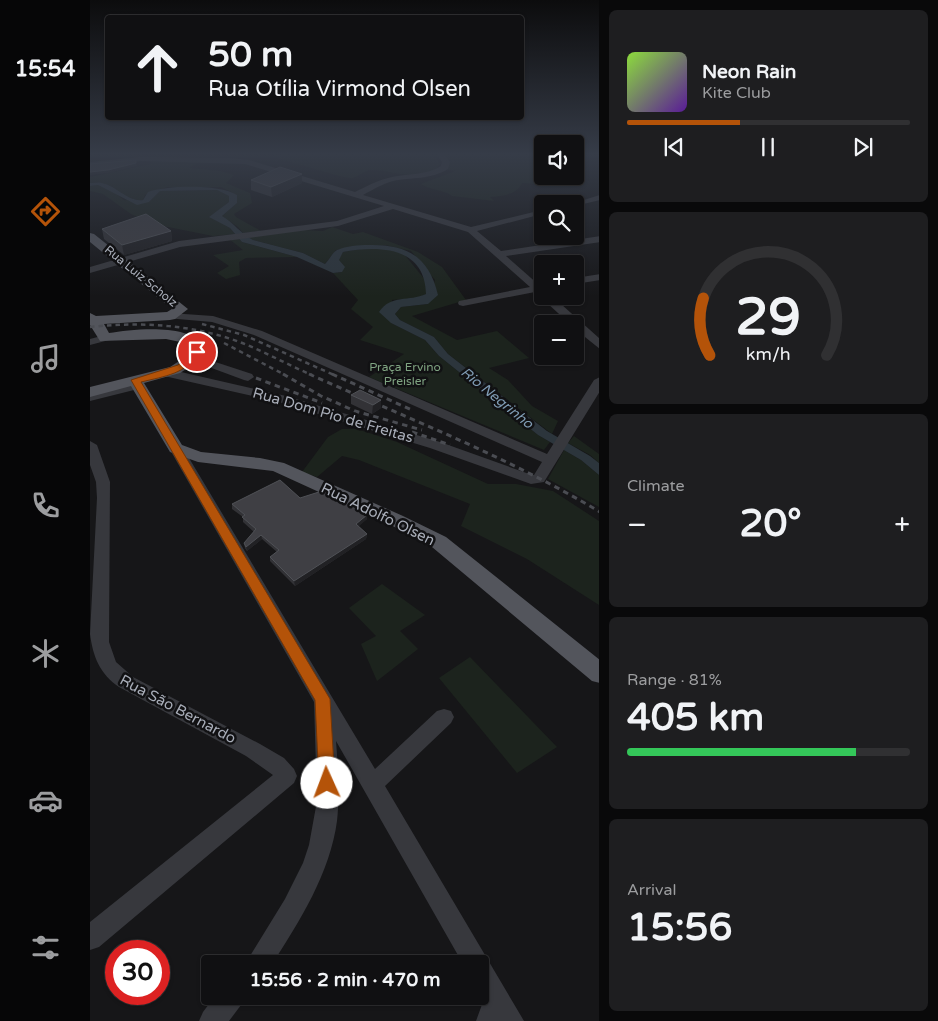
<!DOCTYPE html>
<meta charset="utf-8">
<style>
body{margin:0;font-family:"Varela Round",sans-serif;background:#1e1e20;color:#f1f3f6;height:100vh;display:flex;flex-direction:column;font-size:19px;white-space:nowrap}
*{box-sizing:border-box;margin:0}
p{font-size:16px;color:#9c9d9f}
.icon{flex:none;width:28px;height:28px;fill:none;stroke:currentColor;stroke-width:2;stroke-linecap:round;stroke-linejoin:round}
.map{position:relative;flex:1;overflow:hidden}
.drawer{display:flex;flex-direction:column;gap:10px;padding:10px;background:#09090a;width:339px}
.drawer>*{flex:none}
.top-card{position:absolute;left:15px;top:15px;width:419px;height:105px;border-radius:5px;box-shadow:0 1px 4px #0004,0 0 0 1px #303032;background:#101012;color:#f1f3f6;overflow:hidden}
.fabs{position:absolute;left:444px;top:135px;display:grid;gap:10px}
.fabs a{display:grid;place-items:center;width:50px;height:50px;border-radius:5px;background:#101012;box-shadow:0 1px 4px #0004,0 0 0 1px #303032;font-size:25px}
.speed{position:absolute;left:15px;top:940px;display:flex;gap:10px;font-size:25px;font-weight:700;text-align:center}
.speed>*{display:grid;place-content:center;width:65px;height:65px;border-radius:50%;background:#101012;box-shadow:0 1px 4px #0004,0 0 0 1px #303032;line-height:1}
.speed .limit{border:8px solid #d22;background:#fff;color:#111}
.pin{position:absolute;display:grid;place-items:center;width:42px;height:42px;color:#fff;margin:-21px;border:2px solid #fff;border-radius:50%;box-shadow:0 1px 5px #0007}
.me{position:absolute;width:55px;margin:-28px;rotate:358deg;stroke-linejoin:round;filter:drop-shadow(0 0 4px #0008)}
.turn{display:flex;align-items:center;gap:18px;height:105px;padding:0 20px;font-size:22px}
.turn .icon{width:65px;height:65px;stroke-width:2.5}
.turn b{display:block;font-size:35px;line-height:42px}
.big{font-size:38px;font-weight:700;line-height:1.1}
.drawer .widget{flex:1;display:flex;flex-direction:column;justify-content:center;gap:8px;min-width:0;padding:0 18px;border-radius:8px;background:#1e1e20}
.drawer .dial{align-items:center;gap:0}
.dial svg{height:130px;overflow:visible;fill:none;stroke:#303032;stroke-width:7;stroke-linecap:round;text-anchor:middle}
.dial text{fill:#f1f3f6;stroke:none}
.song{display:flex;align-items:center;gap:15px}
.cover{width:60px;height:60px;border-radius:8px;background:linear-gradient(135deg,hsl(90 70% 55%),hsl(270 70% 35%))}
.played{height:5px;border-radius:2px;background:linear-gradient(90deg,#b45309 40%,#303032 40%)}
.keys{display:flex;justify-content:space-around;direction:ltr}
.heat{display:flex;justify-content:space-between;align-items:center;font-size:28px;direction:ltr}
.charge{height:8px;border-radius:4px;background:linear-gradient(90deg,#34c759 81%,#303032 0)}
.trip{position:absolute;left:111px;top:955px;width:288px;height:50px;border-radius:5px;background:#101012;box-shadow:0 1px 4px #0004,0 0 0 1px #303032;font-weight:700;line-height:50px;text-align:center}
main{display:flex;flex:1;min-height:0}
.tab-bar{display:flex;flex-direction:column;width:90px;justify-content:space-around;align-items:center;background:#060607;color:#9c9d9f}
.tab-bar .icon{width:35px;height:35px}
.tab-bar .selected{color:#b45309}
.tab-bar b{font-size:22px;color:#f1f3f6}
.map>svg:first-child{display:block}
.green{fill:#1c231d}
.water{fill:#2c353c}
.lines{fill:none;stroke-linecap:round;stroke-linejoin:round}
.minor{fill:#37383d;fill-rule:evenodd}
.major{fill:#53555c;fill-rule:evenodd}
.rail-far1{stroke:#4a4c52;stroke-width:2.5;stroke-dasharray:4.5 4;stroke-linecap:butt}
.rail{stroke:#4a4c52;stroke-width:3;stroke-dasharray:5.5 4.5;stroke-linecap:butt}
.wall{fill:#323236}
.shaded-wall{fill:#212124}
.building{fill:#3f3f44;stroke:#4f5156}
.route{fill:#b45309;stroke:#753606}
.labels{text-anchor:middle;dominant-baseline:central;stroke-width:5;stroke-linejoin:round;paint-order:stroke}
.far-street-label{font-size:12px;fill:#a8adb8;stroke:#111113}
.far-park-label{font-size:12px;fill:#7fa381;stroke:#111113}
.far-water-label{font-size:14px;font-style:italic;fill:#7f9bb3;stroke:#111113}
.street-label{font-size:15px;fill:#a8adb8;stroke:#111113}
</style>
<main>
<nav class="tab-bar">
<b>15:54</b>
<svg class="icon selected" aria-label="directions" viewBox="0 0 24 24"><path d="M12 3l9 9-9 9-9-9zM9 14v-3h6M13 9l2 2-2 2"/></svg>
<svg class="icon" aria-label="music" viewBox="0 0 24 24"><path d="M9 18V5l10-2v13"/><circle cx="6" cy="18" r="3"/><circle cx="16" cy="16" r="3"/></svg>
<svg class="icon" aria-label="phone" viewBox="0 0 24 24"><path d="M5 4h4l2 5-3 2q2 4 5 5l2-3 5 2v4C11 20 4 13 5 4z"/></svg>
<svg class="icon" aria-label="climate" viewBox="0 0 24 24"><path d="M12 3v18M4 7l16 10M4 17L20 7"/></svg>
<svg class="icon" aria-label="car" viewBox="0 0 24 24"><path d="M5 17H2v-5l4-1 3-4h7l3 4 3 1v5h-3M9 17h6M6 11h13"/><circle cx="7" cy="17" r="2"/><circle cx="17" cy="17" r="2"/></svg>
<svg class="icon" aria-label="filters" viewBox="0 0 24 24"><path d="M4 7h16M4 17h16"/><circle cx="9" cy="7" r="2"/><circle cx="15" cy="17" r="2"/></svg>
</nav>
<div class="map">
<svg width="510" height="1021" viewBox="0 0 510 1021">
<rect width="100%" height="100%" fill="#161618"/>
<!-- green -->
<g class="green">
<path d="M204,153H343L350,164C337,185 298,169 280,170C274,171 268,177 262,178C254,179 199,161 187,158V155Z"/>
<path d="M352,153H444L452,176H456L459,179L448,184L432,183C427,195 412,196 400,197L404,201L362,196C353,189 341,191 331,184L365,171L356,169L359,165Z"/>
<path d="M62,161H111L99,168L131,171L144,175L136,183L160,193L162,203L144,214L146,217L171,231L153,233L148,227L132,216L147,203V195L131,187H77L55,195L53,200C38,202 27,186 12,183C9,182 4,183 0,183V177L61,164Z"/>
<path d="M8,185L26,194L34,200L59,202L70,191L127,190L139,196V202L120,217L140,228L145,234L123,236L63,224L41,214L13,194L0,191V186Z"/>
<path d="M242,227L263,234L273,232L328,252L352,267L376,300L322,316L367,340L407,331L439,358L399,368L418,380L442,406L468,421L462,434L358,354L344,337L310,320L305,314L311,307L338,304L345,280L321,251L295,245L246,250L235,264L213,253L163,240L157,237L214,230L233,231Z"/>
<path d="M149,238L152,242L207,257L156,258L149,262L150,275L136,279L127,273L139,266L123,255L153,250L139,239Z"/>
<path d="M293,248L314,254L336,281V294L329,298L302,300L301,323L335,340L349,356L448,435L460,442L454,450L279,377L314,354L270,340L283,327L261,309L268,300L243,273L252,272L248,260L253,252L271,249Z"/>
<path d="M252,429H267L307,442L398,484H426L463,491L509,521V605L437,559L371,526L380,504L269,460L252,456L227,477L212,472L238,437Z"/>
<path d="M484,436L509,454V463L500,455L478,443Z"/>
<path d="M474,450L491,460L509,475V507L458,479Z"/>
<path d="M292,584L335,615L310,631L328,649L287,681L271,644L286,636L259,608Z"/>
<path d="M380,657L467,747L427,773L349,678Z"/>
</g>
<!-- water -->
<path class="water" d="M0,183C4,183 9,182 12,183C27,186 38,202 53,200L58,192C77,185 130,184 147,195V203L132,216C144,223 151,234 163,240L213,253L235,264C239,260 243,252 247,250C256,246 269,245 278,245C316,244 339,256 348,295L338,304L311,307L305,314L310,320L344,337L358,354L457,431L500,456L509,463V475L491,460L448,435L349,356L335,340L301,323L289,312C301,294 319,302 336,294C335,247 290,245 253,252L249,260L255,267L252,272L243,273L207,257L152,242L140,228L119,217L139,202V196L127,190L70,191L59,202L47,205L8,185L0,186Z"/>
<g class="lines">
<!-- minor -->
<g class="minor">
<path d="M346,153H353L360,162L358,169C340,180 322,177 303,181C292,184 282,190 273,195L381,227L452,210V214L387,231L411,251L510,236V242L416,256L449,285H452V296H462L510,339V349L485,329V324H480L445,292L373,306L369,305L368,303L369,301L440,287L378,232L303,209L248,226L90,247L0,273V267L89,241L247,221L294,206L155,164L51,161L0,166V162L51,157L140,158L159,160L265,192C275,187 286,181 298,178C316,173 335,176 351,166L352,162Z"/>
<path d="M510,195V200L485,206V204H481Z"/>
<path d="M510,274V280L485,284V278Z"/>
<path d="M80,313L123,316L172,331L457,454L504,380L510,377V391L454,482L441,484L340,448L189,402L74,376L72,373L74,370L78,369L196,396L350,442L442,475H444L452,462L164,335L122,322L76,318L75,316Z"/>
<path d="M15,335L21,338L19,340L0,345V339Z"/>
<path d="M104,355L162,374L164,377L158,381L154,380L100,360L98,358L100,356Z"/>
<path d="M48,381L52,382L54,385L52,388L0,401V393Z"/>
<path d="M0,441L7,445L20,482L19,642L26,662L43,677L170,744L194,758L204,769L207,776L204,783L9,947L0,950V922L183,775L156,756L29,687C10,674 3,657 0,634L7,498L6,482L0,465Z"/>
<path d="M86,444L93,448L285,769L347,711L354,709L361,711L364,717L361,723L295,786L434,1021H386L394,999L390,993V964H373L246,741C248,767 250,794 247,821C240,873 210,921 182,964H155L195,899L213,863L219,845L227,801L224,702L79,448Z"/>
<path d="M125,996H155L151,1005L139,1021H109L113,1012Z"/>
</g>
<!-- major -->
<path class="major" d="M0,233L4,234L98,309L85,319L80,320L14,324L19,333C44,329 98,323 115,346L109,361L90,373L54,383L92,445L111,452L170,458L194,463L313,516L356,537L510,660V683L502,681L342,547L299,524L183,471L108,462L80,452L41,386L0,397V387L80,367L97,356L100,347L95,343L76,339L10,341L0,325V313L6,316L77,312L82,309L0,242Z"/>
<!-- rail-far1 -->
<g class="rail-far1">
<path d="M112,324L154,335L244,375"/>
<path d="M0,327C48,322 95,324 141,339C169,348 195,364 222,375"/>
<path d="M134,343L195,375"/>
</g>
<!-- rail -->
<g class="rail">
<path d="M193,374L231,396L265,411L332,430"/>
<path d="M219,374C317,418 418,457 510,512"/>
<path d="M242,374L324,411"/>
<path d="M166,378L232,403"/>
<path d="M322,432L360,445"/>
</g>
</g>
<!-- wall -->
<g class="wall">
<path d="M212,174V183L182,197L161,190V180Z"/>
<path d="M12,229L81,231L82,241L34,255L14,239Z"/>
<path d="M261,395L291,400V408L282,414L261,404Z"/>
<path d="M210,498L277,515V519L268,526L277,534L276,539L205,586L180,561V557L187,552L172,539L157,551L155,548L154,543L164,532L153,522V517L142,509V504Z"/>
</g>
<!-- shaded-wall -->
<g class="shaded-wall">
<path d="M46,163L47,166L18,173L0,175V172Z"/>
<path d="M212,174V183L182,197L181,187Z"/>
<path d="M81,231L82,241L34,255L32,245Z"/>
<path d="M291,400V408L282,414L283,405Z"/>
<path d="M277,515V519L266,529V524Z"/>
<path d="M277,534L276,539L205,586L204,581Z"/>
<path d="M171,535L172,539L157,551L156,547Z"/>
</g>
<!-- building -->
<g class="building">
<path d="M46,160V163L18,170L0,172V164Z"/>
<path d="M190,167L212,174L181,187L161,180Z"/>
<path d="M56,214L81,231L32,245L12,229Z"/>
<path d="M270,390L291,400L283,405L261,395Z"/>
<path d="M190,480L210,498L232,491L277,515L266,524L277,534L204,581L180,557L189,550L171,535L156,547L154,543L166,529L152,517L155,515L142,504Z"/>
</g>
<!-- sky -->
<linearGradient id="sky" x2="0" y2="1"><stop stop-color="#0c0c0d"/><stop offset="0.52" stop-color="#363c48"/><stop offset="1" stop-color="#363c48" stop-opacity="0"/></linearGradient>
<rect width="510" height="296" fill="url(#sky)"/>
<!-- route -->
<path class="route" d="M107,349L111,352C95,374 76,376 51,382L240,699L245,783L243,788L237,790L232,788L229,783L225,700L41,380L88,365Z"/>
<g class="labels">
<!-- far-street labels -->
<g class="far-street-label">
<text transform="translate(51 276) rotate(39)">Rua Luiz Scholz</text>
</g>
<!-- far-park labels -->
<g class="far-park-label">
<text x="315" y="367">Praça Ervino<tspan x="315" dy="14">Preisler</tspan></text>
</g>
<!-- far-water labels -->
<g class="far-water-label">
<text transform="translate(407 398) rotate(39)">Rio Negrinho</text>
</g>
<!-- street labels -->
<g class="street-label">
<text transform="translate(243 415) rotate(16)">Rua Dom Pio de Freitas</text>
<text transform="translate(288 514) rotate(26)">Rua Adolfo Olsen</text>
<text transform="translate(88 709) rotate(28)">Rua São Bernardo</text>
</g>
</g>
</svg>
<div class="fabs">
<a><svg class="icon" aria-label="sound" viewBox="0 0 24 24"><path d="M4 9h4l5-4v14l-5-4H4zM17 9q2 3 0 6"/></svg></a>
<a><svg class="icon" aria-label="search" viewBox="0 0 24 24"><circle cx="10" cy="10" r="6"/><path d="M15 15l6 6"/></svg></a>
<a>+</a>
<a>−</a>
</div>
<div class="speed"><div class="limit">30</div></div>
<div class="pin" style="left:107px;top:352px;background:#d93025"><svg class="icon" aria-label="arrive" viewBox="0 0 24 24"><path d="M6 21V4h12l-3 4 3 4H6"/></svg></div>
<svg class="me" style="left:237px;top:783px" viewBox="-20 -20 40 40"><circle r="19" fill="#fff"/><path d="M0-13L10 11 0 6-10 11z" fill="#b45309"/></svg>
<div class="trip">15:56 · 2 min · 470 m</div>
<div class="top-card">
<div class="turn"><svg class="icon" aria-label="ahead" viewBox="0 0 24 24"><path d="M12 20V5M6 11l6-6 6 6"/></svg><div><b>50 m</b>Rua Otília Virmond Olsen</div></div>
</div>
</div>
<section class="drawer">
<div class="widget">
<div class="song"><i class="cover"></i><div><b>Neon Rain</b><p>Kite Club</p></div></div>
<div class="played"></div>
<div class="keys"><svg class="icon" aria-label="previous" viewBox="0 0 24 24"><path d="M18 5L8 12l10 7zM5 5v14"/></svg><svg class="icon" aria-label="pause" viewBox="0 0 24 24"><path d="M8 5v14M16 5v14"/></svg><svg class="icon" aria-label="next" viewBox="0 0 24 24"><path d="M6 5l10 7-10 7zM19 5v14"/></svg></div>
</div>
<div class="widget dial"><svg viewBox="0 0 100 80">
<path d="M14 69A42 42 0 1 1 86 69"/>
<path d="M14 69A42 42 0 0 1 10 34" stroke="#b45309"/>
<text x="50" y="56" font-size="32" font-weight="700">29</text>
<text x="50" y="72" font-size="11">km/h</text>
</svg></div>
<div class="widget"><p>Climate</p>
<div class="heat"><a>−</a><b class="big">20°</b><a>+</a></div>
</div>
<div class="widget"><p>Range · 81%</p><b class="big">405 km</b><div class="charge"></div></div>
<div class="widget"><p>Arrival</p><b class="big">15:56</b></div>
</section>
</main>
